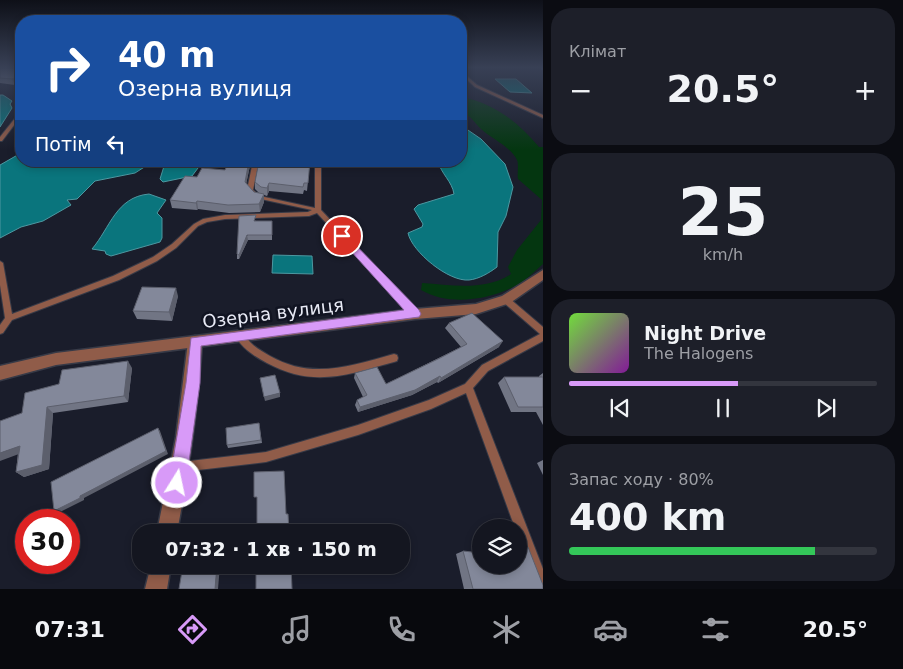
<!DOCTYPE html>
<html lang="uk">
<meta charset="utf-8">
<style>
body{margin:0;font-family:"DejaVu Sans",sans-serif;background:#1d1f29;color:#f1f3f6;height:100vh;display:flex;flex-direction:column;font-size:19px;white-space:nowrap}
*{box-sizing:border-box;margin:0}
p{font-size:16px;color:#9d9fa5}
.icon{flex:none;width:28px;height:28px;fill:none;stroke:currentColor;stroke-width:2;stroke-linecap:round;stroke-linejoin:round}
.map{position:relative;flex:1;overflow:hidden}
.side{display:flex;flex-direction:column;gap:8px;padding:8px;background:#0b0c12;width:360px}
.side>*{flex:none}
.top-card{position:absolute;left:15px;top:15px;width:452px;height:152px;border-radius:20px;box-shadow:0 2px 8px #0003,0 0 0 1px #33353e;background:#1a4fa0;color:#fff;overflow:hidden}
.buttons{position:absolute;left:472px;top:519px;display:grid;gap:10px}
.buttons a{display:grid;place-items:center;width:55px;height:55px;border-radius:50%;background:#141620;box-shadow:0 2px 8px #0003,0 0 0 1px #33353e;font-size:25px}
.speed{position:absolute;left:15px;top:509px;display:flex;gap:10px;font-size:25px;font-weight:700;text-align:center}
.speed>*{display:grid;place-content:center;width:65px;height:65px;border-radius:50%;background:#141620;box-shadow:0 2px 8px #0003,0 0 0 1px #33353e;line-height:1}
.speed .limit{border:8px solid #d22;background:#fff;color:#111}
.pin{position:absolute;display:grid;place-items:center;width:42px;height:42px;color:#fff;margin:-21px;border:2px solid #fff;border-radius:50%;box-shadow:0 1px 5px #0007}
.me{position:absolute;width:55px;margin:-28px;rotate:10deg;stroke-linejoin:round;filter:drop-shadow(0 0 4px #0008)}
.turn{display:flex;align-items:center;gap:18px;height:105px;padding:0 20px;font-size:22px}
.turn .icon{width:65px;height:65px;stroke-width:2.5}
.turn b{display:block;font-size:35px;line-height:42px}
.then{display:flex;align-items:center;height:48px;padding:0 20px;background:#0003;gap:10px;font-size:19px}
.big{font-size:38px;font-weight:600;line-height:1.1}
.side .tile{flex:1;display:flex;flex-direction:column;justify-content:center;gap:8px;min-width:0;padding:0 18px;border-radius:20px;background:#1d1f29}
.side .dial{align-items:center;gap:0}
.dial b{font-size:65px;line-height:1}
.song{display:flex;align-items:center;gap:15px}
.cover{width:60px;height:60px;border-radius:8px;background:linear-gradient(135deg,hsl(100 70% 55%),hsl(290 70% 35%))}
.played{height:5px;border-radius:2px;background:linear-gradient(90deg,#d89af8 55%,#33353e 55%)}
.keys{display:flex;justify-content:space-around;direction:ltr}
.heat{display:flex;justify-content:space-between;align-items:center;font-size:28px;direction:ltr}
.charge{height:8px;border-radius:4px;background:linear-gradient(90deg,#34c759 80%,#33353e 0)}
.trip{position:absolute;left:132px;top:524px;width:278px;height:50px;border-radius:20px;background:#141620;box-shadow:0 2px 8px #0003,0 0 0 1px #33353e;font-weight:600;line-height:50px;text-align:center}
.dock{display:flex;height:80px;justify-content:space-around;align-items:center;background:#08090d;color:#9d9fa5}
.dock .icon{width:35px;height:35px}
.dock .current{color:#d89af8}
.dock b{font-size:22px;color:#f1f3f6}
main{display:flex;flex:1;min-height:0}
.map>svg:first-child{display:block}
.green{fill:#043610}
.water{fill:#0a757d;stroke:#4d98a1}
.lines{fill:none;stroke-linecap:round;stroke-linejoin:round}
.service-casing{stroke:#373a47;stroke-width:2}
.minor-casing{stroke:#373a47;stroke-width:3}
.tertiary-casing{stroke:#373a47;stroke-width:3}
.path{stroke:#848693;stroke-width:2;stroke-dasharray:2.5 1;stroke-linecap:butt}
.service{fill:#905c49;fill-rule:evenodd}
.minor{fill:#905c49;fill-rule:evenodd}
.tertiary{fill:#905c49;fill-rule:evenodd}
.wall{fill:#717584}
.shaded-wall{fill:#5c5f6c}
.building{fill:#83889a;stroke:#5c5f6c}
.route{fill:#d89af8;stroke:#8c64a1}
.labels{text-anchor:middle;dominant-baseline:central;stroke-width:5;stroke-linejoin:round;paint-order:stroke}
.street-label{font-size:18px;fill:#e8eaf5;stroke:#111422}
</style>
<main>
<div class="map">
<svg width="543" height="589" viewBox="0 0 543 589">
<rect width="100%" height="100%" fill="#1a1d2b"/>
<!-- green -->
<path class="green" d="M461,97C494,103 518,122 539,147H543V264C536,270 529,277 522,282C494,300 450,307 421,290L422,283C452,285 485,291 511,274L508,267L517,250L541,220L542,200L518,179C517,174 519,164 517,160C510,146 492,139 481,129C474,122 471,116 461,111Z"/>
<!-- water -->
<g class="water">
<path d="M495,79H516L532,93L510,92Z"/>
<path d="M0,95H3L12,101L10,104L12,108L0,127Z"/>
<path d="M461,123L465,128L481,139L505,164L513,187L506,216L498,232L497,267C489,273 479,279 469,280C449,282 412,252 408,233L422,227L423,224L414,209L418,205L454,194C452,181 441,174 438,161H461Z"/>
<path d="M21,153V161H101L106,166L124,161H148L146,166L135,173L95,181L77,199L67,200L71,205L43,221L21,227L0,238V165Z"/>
<path d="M168,161H199L201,164L192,176L163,182L160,179L165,163Z"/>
<path d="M149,194L166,200L157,213L162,218V238L160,242L111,256L106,254L105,251L92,249C110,228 116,197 149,194Z"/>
<path d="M273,255L312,256L313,274L272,273Z"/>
</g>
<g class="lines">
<defs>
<g id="service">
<path d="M461,71L477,85L543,115V118L475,87L461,74Z"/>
<path d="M20,112H21V116L2,141H0V137Z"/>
<path d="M253,161H259L253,190L260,196L315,208V161H321V210L418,312L419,314L418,316H412L317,213L309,216L225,219L207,222L198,226L176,248L157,261L119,280L12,320L3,333L0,334V325L5,318L0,285V261L3,263L12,314L113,276L153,257L172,244L194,224L203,219L225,215L308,212L312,210L256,198L247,190Z"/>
<path d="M506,297L509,298L543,327V341L488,371L473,388L543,569V589H538L537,585L519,537V528H515L466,393L431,409L358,435L266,462L181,472L177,471L176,467L177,463L181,462L266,452L358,425L429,400L465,384L482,365L540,334L503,302L502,300L503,298Z"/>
<path d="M239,333C244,335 247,339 251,343C256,348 263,352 270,356C312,380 350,366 394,354L397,355L398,358L397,361L394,362C347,375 313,388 267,363C255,357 242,348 235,336L236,334Z"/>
</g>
<g id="minor">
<path d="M195,336L200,338L202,342C198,406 189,469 177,532H157L176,437L188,342L190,338Z"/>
<path d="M151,565H171L167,589H145Z"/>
</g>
<path id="tertiary" d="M543,270V280L510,303L476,314L415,319L56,365L0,380V366L56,353L415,309L476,304L502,296Z"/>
</defs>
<!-- service casing -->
<use href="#service" class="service-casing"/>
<!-- minor casing -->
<use href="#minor" class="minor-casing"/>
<!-- tertiary casing -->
<use href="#tertiary" class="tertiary-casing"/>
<!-- path -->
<path class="path" d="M541,68L543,69"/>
<!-- service -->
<use href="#service" class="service"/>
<!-- minor -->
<use href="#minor" class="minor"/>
<!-- tertiary -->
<use href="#tertiary" class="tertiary"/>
</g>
<!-- wall -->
<g class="wall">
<path d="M0,68H21V82L15,85L0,83Z"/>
<path d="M229,161H251L246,184L254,192L259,193L255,189V182L310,161L307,191L304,190L303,194L269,191L267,196L264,195V202L260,212L229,213L198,209L197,210L172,208L170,200L197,177L225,170Z"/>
<path d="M256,220V221H272V240H248L239,259H237V254Z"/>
<path d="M178,296L172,321L137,319L133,311Z"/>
<path d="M449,323L499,347L438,383L437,382L412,395L358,412L355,405L357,400L363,397L354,378L355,373L386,384L461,347L445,328Z"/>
<path d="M132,368L128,402L53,413L49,469L24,477L16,472L22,413Z"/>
<path d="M543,373V425L536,412H511L498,383L504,377H539V376Z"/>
<path d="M259,423L262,443L228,448L227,445Z"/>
<path d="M543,460V475L537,463Z"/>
<path d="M463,551L543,589H464L456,554Z"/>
</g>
<!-- shaded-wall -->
<g class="shaded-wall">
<path d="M21,75V82L15,85L12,79Z"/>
<path d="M249,161H251L245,190V182Z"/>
<path d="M269,183V191L267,196V188Z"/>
<path d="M264,194V202L260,212L259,204Z"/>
<path d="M197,201L198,209L197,210L196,203Z"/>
<path d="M247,235L248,240L239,259V255Z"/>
<path d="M176,288L178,296L172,321L169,312Z"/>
<path d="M503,341L499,347L438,383L441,378Z"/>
<path d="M128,361L132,368L128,402L124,396Z"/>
<path d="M440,376L437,382L412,395L358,412L360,407Z"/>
<path d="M280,393V397L265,401L264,397Z"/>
<path d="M47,407L53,413L49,469L24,477L16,472Z"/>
<path d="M158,428L160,431L168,454L84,498V500L58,513L54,511L80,496Z"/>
<path d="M20,446L27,451L0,461V453Z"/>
<path d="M217,565H220L218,589H215Z"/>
</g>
<!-- building -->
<g class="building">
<path d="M0,68H21V75L12,79L0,78Z"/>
<path d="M229,161H249L245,182L254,192L264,194L259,204L228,205L197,201L196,203L170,200L185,176L197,177L202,168L225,170Z"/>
<path d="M259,161H310L308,183H304L303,187L269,183L267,188L261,187L255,182Z"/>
<path d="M256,215L254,221H272V235H247L239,255L237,254L239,216Z"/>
<path d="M142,287L176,288L169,312L133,311Z"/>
<path d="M472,313L503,341L441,378L440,376L415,390L360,407L357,400L367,395L355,373L377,367L386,384L440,358L467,344L449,323Z"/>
<path d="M128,361L124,396L47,407L42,465L16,472L20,446L0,453V421L22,413L25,393L59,384L62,370Z"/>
<path d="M275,375L280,393L264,397L260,378Z"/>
<path d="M504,377H543V407H518Z"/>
<path d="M259,423L261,440L227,445L226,428Z"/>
<path d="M158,428L166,451L80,496V498L54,511L51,482Z"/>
<path d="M284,471L286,514H288L289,532H257V497H254V472Z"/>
<path d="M519,547H528L543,585V589H473L463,551L481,553V565H519Z"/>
<path d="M183,565H217L215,589H179Z"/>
<path d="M256,565H291L292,589H256Z"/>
</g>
<!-- sky -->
<linearGradient id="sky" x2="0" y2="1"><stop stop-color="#0e1018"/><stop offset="0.45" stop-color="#384055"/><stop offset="1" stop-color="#384055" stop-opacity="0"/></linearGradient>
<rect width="543" height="150" fill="url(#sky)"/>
<!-- route -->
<path class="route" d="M342,233L345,234L419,310L421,314L419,317L201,346L200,383L186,483L183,489L177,491L172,489L169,483L186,383L191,338L404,310L339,238V234Z"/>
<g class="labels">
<!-- street labels -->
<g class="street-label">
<text transform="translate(273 313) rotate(-7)">Озерна вулиця</text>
</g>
</g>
</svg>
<div class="buttons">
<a><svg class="icon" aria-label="layers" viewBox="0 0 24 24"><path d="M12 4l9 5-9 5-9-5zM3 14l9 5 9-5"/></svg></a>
</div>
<div class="speed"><div class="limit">30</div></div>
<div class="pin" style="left:342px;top:236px;background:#d93025"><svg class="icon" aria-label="arrive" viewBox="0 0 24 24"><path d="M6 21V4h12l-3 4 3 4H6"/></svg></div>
<svg class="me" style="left:177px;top:483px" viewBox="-20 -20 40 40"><circle r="17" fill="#d89af8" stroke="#fff" stroke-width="3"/><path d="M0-11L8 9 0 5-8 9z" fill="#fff"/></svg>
<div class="trip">07:32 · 1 хв · 150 m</div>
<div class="top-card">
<div class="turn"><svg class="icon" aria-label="right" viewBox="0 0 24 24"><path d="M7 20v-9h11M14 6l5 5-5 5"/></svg><div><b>40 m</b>Озерна вулиця</div></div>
<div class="then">Потім<svg class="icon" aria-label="left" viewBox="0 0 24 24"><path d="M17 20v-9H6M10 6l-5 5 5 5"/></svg></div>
</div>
</div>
<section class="side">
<div class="tile"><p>Клімат</p>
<div class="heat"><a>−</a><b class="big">20.5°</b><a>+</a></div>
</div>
<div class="tile dial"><b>25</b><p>km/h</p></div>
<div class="tile">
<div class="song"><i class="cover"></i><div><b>Night Drive</b><p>The Halogens</p></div></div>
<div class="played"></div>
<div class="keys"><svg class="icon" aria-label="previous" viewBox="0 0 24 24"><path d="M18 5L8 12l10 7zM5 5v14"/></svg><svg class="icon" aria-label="pause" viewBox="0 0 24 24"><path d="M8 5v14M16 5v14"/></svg><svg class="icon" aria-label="next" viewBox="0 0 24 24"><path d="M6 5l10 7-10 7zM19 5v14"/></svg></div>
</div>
<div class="tile"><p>Запас ходу · 80%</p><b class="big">400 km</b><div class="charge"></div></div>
</section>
</main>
<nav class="dock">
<b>07:31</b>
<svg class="icon current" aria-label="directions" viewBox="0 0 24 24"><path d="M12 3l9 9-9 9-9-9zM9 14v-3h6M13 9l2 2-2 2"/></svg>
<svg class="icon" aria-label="music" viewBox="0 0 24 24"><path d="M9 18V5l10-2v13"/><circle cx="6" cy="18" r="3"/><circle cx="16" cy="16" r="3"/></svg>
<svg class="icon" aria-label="phone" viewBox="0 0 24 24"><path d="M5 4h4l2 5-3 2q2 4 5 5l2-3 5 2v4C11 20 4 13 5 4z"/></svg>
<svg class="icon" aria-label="climate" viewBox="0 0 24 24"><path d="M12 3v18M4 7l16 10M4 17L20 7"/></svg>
<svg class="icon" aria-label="car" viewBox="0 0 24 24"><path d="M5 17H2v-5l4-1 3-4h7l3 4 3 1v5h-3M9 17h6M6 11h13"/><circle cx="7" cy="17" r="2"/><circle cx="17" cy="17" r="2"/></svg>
<svg class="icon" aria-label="filters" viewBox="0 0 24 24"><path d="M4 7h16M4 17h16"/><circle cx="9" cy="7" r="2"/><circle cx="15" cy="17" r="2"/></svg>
<b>20.5°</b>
</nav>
